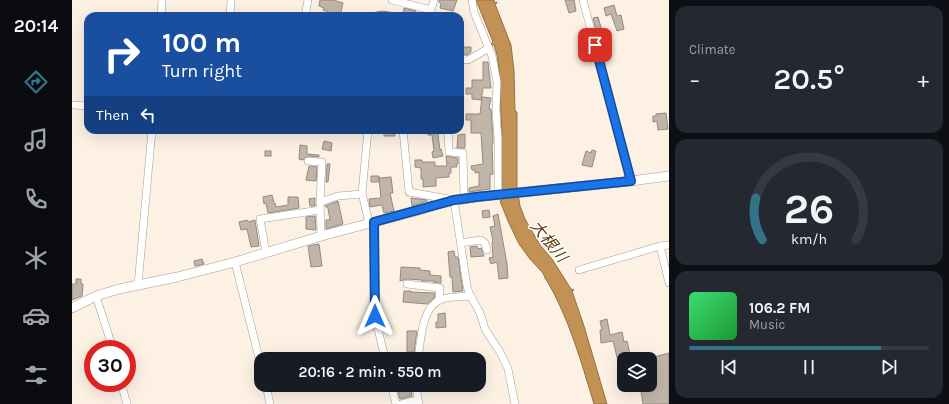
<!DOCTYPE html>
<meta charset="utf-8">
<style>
body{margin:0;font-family:Karla,"Noto Sans JP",sans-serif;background:#242831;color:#f1f3f6;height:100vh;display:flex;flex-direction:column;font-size:15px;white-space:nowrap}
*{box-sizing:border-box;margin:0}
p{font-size:13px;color:#9ea1a6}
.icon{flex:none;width:22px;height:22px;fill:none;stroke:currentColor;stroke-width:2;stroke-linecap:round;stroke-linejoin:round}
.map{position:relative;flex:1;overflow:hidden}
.drawer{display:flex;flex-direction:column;gap:6px;padding:6px;background:#0d0f14;width:280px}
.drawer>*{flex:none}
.top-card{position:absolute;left:12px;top:12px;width:380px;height:122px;border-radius:12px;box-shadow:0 4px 16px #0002;background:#1a4fa0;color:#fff;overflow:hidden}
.buttons{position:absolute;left:545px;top:352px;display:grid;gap:8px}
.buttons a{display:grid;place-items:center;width:40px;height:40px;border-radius:8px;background:#171b24;box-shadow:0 4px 16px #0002;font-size:20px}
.speed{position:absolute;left:12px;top:340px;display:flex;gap:8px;font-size:20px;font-weight:700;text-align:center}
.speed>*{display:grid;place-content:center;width:52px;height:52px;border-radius:50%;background:#171b24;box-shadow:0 4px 16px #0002;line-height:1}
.speed .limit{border:6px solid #d22;background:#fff;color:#111}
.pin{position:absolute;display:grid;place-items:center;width:34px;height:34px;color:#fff;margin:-17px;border-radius:8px;box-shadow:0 2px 6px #0006}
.me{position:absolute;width:44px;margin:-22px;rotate:0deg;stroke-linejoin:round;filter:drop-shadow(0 0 3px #0008)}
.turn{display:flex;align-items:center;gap:14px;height:84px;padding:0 12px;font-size:18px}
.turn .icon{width:52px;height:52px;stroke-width:2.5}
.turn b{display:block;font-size:28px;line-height:34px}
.then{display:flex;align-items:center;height:38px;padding:0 12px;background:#0003;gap:8px;font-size:15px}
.big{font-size:30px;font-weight:600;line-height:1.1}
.drawer .widget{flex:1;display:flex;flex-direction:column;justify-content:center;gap:6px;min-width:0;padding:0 14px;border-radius:12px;background:#242831}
.drawer .dial{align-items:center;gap:0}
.dial svg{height:104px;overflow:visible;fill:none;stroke:#363941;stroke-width:7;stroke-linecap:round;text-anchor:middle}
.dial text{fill:#f1f3f6;stroke:none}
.song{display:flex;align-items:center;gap:12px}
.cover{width:48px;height:48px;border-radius:6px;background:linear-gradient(135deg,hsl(140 70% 55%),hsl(130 70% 35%))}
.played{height:4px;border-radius:2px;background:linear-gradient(90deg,#337287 80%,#363941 80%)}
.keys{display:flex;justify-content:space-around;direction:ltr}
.heat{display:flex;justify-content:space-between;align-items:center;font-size:22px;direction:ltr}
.trip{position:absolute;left:182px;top:352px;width:232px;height:40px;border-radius:12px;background:#171b24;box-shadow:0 4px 16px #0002;font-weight:600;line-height:40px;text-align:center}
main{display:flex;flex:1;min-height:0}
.tabs{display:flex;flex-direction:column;width:72px;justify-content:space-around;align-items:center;background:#090b0e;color:#9ea1a6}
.tabs .icon{width:28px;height:28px}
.tabs .selected{color:#337287}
.tabs b{font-size:18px;color:#f1f3f6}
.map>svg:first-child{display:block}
.water{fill:#c29154;stroke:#947044}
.building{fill:#c0b5a8;stroke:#958a7e}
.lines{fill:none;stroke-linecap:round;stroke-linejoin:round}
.minor-casing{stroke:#a79d91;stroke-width:8}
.tertiary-casing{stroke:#a79d91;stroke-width:10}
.minor{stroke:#fff;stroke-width:7}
.tertiary{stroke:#fff;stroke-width:9}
.route-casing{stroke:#114b97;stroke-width:10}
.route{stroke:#1a73e8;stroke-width:7}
.labels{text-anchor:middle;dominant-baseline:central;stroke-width:3;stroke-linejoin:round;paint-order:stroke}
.water-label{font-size:16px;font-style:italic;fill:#5e3d0b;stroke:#fff}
</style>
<main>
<nav class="tabs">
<b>20:14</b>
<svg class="icon selected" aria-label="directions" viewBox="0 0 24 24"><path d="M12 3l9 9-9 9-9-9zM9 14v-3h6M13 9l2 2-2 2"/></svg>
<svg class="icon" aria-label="music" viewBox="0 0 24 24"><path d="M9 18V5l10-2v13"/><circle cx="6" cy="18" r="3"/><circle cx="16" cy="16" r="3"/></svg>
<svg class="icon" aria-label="phone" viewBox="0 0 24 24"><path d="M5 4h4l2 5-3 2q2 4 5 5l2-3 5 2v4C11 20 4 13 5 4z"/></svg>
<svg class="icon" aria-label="climate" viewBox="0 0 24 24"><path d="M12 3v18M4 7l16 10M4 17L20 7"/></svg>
<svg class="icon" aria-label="car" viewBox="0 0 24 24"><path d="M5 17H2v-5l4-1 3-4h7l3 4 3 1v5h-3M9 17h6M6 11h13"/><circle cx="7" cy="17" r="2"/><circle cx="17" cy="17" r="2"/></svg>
<svg class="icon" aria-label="filters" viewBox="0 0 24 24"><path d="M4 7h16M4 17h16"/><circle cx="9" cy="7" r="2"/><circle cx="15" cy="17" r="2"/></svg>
</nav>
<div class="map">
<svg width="597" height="404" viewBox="0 0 597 404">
<rect width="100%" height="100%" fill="#fcf1e3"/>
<!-- water -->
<path class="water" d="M404,0H422L423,3L425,2V3L423,4L439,45L442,71L443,111L445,112V187L448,206L453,219L468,245L480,259L499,289L502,290L500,291L512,326L535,404H522C509,361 497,318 474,279H473V277L470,272L458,259L447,244L436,221L428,201L430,200L429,138L430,137L427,69L425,55L422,45H419V44L421,42Z"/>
<!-- building -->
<g class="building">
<path d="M248,0H261L271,3L268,16H254L255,11L251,10L252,8L247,6Z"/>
<path d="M367,0H385L381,11L368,8L369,4L367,2Z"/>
<path d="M493,0H502L504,11L497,13Z"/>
<path d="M542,5L545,16L549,15L552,29L545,31L539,14L534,16L532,8Z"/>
<path d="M332,8L344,11L343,16H331Z"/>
<path d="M311,11L323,13V16H299V13Z"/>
<path d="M526,17L535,48L529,50L521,18Z"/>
<path d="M388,47H399V52L395,55L388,54Z"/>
<path d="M411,62H416L419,88H411L409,100L400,99V94H394V88H400V80H411Z"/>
<path d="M410,97L419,98L417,109H419L421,138V144H420L421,174L418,175V189L397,192V188L407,186V172L403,173V170H400L399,166L411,164L409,133H399V120H394V114H408Z"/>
<path d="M594,113L596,129L586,130L585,121L581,122V116H584V114Z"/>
<path d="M312,130H322L323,136H312Z"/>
<path d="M356,130H367L366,135L368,150L369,149L371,156L361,158L360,152L362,151L360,135H356Z"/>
<path d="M393,134V148H385L386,135Z"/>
<path d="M252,141L260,143L259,151L250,149Z"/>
<path d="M228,145L235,146V154L247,155V157L236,156L231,160L227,159Z"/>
<path d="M520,150L524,151L520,167L510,165L514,151L519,153Z"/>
<rect x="193" y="151" width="6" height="5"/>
<path d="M374,156L386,158V164H384L385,167H379V173H377V177L364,178V186L351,187V179H349V168L343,167V160H350V162H363V166H375Z"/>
<path d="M255,164H258L256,182H254Z"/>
<path d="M237,166L245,167L244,181L234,180Z"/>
<path d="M299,176H307V178L319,177L321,193H318L322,211L312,213L310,205L298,207L297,199L309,198L307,178V182H299Z"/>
<path d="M200,195L202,203H203L204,207L216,205V197H226L227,208L196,213L194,203L192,204L191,197Z"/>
<path d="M243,198V206H238L237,199Z"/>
<path d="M339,198L355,200V201L340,206Z"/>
<path d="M266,201L271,224L254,229V220H258L256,208L253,206Z"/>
<path d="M417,210L418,217L411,218L410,211Z"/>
<path d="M426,214L435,264L436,278L427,279L425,262L419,264L417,258L421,257L420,242L421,241L418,227L423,226L421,216Z"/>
<path d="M243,216L244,230L234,229V217Z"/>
<path d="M175,220L176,222L183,220L187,246L179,247L175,229L169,230L167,222Z"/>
<path d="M247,244L250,266L239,267L236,246Z"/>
<path d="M405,246L406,249L409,248L412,256L399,257L398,247Z"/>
<path d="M382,251L383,257H386L391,291L381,292L380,277H378L376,252Z"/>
<path d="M130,259L132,264L123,266L122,261Z"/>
<path d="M329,267L348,268V270L358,271V275L369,276V283L361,282V281H349L350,280L335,279L328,281Z"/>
<path d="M4,279H9V284H11L10,296L0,300V284H4Z"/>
<path d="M332,291H339V292L363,293L362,298L355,304L331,302Z"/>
<path d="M373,313L374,327L364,328V322H366V314Z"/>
<path d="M535,319L538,335L550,332L552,342L555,341L559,359H552L546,361L541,341L529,343L528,330H530L528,321Z"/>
<path d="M335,331H345L342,352H335Z"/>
<path d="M597,353V404H571L568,385H578V358Z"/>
<path d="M337,386H339L340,396L328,399L325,388Z"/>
</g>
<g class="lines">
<defs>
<g id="minor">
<path d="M320,0L359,10L362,0"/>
<path d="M400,0L402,12L420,56L425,82L424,111L426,138V195"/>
<path d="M511,0L559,181"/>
<path d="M89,16L90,0"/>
<path d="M158,16L159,0"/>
<path d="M233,16L236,0"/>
<path d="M388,59L396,60L417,48"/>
<path d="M0,105L16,106"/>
<path d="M296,130L290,193L297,223"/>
<path d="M331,130L337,192L382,200L395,286L397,293L408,313L413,329L428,352L432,360L436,369L443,404"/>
<path d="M376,130L377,152L391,153L392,198"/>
<path d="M236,161L250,162L248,202"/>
<path d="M302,222L303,316L313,359"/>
<path d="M249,236L248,202L266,196L290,194"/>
<path d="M389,243L409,240L413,243L415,250"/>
<path d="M588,246L597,283"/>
<path d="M194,253L188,219L248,210"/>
<path d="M163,262L189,366"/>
<path d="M507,270L588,246L597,245"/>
<path d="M335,284L368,288L367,300"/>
<path d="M66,285L80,130"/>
<path d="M24,296L41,349"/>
<path d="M346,359C349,341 349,308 368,300C377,296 390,297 399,296"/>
<path d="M49,383L55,404"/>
<path d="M194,385L198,404"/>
<path d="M319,385L324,404"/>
<path d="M344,385L346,400"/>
<path d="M329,404L346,400L347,404"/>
</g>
<path id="tertiary" d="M0,308L24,296L47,289L105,277L163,262L253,235L348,210L364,204L404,197L559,181L597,176"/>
</defs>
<!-- minor casing -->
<use href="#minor" class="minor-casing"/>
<!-- tertiary casing -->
<use href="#tertiary" class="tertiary-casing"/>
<!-- minor -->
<use href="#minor" class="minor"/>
<!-- tertiary -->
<use href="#tertiary" class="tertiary"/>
</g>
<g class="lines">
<defs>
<path id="route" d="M303,316L302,222L382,200L404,197L559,181L523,45"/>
</defs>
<!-- route casing -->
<use href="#route" class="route-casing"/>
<!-- route -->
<use href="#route" class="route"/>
</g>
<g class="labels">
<!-- water labels -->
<g class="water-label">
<text transform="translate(477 241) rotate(51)">大根川</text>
</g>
</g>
</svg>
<div class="buttons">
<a><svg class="icon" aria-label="layers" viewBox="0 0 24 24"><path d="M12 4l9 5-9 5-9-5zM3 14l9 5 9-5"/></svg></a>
</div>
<div class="speed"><div class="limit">30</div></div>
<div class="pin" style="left:523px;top:45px;background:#d93025"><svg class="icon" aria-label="arrive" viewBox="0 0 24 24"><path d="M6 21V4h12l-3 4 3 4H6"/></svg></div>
<svg class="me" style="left:303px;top:316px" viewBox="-20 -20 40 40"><path d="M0-17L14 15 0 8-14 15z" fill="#1a73e8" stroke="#fff" stroke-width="4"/></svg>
<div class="trip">20:16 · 2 min · 550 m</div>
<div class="top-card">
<div class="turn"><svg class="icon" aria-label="right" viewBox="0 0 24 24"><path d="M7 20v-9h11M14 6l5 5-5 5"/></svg><div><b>100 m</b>Turn right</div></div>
<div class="then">Then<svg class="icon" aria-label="left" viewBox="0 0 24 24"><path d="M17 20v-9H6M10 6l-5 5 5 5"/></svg></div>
</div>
</div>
<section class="drawer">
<div class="widget"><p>Climate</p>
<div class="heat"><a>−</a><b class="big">20.5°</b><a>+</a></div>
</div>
<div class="widget dial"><svg viewBox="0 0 100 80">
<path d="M14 69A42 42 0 1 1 86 69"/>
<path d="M14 69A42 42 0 0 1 9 37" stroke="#337287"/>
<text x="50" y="56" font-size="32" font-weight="700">26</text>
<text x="50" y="72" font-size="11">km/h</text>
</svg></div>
<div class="widget">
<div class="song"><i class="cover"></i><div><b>106.2 FM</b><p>Music</p></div></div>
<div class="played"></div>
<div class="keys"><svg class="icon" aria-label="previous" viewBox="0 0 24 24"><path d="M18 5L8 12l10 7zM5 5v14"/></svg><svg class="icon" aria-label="pause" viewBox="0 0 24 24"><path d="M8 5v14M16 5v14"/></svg><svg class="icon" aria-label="next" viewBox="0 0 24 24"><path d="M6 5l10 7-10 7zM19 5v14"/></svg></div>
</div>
</section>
</main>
